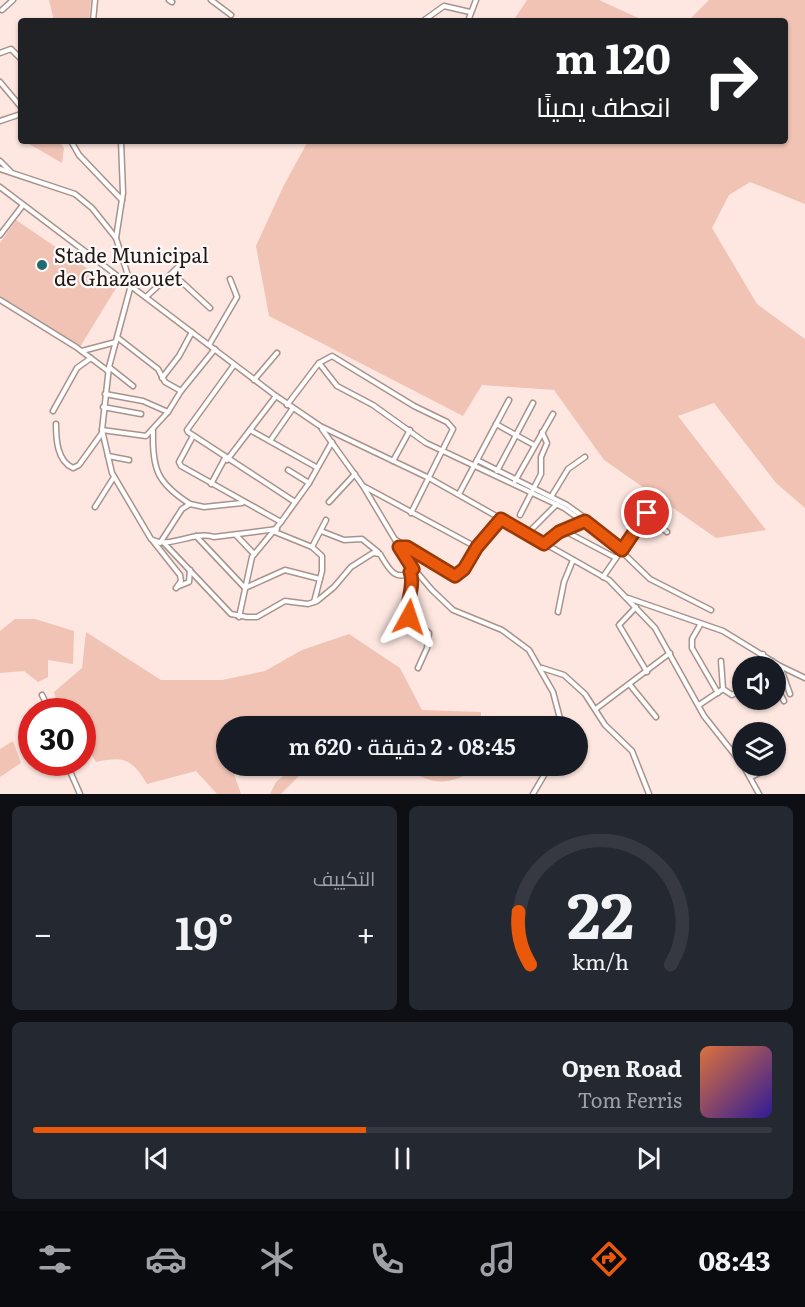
<!DOCTYPE html>
<html lang="ar">
<meta charset="utf-8">
<style>
body{margin:0;font-family:Literata,Cairo,serif;background:#242831;color:#f1f3f6;direction:rtl;height:100vh;display:flex;flex-direction:column;font-size:22px;white-space:nowrap}
*{box-sizing:border-box;margin:0}
p{font-size:20px;color:#9ea1a6}
.icon{flex:none;width:33px;height:33px;fill:none;stroke:currentColor;stroke-width:2;stroke-linecap:round;stroke-linejoin:round}
.map{position:relative;height:794px;overflow:hidden;direction:ltr}
.panel{display:flex;flex-direction:column;gap:12px;padding:12px;background:#0d0f14;flex:1}
.panel>*{flex:none}
.banner{position:absolute;left:18px;top:18px;width:770px;height:126px;border-radius:6px;box-shadow:0 2px 4px #0004;direction:rtl;background:#202124;color:#fff;overflow:hidden}
.controls{position:absolute;left:732px;top:656px;display:grid;gap:12px}
.controls a{display:grid;place-items:center;width:54px;height:54px;border-radius:50%;background:#171b24;box-shadow:0 2px 4px #0004;font-size:30px}
.speed{position:absolute;left:18px;top:698px;display:flex;gap:12px;font-size:30px;font-weight:700;text-align:center}
.speed>*{display:grid;place-content:center;width:78px;height:78px;border-radius:50%;background:#171b24;box-shadow:0 2px 4px #0004;line-height:1}
.speed .limit{border:9px solid #d22;background:#fff;color:#111}
.pin{position:absolute;display:grid;place-items:center;width:51px;height:51px;color:#fff;margin:-26px;border:3px solid #fff;border-radius:50%;box-shadow:0 2px 6px #0007}
.me{position:absolute;width:66px;margin:-33px;rotate:5deg;stroke-linejoin:round;filter:drop-shadow(0 0 4px #0008)}
.turn{display:flex;align-items:center;gap:21px;height:126px;padding:0 18px;font-size:27px}
.turn .icon{width:78px;height:78px;stroke-width:2.5}
.turn b{display:block;font-size:42px;line-height:51px}
.big{font-size:45px;font-weight:600;line-height:1.1}
.panel .tile{flex:1;display:flex;flex-direction:column;justify-content:center;gap:9px;min-width:0;padding:0 21px;border-radius:9px;background:#242831}
.panel .dial{align-items:center;gap:0}
.dial svg{height:156px;overflow:visible;fill:none;stroke:#363941;stroke-width:7;stroke-linecap:round;text-anchor:middle}
.dial text{fill:#f1f3f6;stroke:none}
.song{display:flex;align-items:center;gap:18px}
.cover{width:72px;height:72px;border-radius:9px;background:linear-gradient(135deg,hsl(20 70% 55%),hsl(250 70% 35%))}
.played{height:6px;border-radius:3px;background:linear-gradient(90deg,#ea580c 45%,#363941 45%)}
.keys{display:flex;justify-content:space-around;direction:ltr}
.heat{display:flex;justify-content:space-between;align-items:center;font-size:33px;direction:ltr}
.panel .tiles{flex:1;display:grid;gap:12px;grid-template-columns:1fr 1fr}
.tile:last-child{grid-column:span 2}
.trip{position:absolute;left:216px;top:716px;width:372px;height:60px;border-radius:30px;background:#171b24;box-shadow:0 2px 4px #0004;font-weight:600;line-height:60px;text-align:center;direction:rtl}
.tab-bar{display:flex;height:96px;justify-content:space-around;align-items:center;background:#090b0e;color:#9ea1a6}
.tab-bar .icon{width:42px;height:42px}
.tab-bar .active{color:#ea580c}
.tab-bar b{font-size:27px;color:#f1f3f6}
.map>svg:first-child{display:block}
.green{fill:#f0c3b5}
.lines{fill:none;stroke-linecap:round;stroke-linejoin:round}
.street-casing{stroke:#a8938c;stroke-width:7}
.street{stroke:#fff;stroke-width:4}
.route-casing{stroke:#983908;stroke-width:15}
.route{stroke:#ea580c;stroke-width:10}
.poi-dot{fill:#1f6b6d;stroke:#fef9f8;stroke-width:2}
.labels{text-anchor:middle;dominant-baseline:central;stroke-width:4.5;stroke-linejoin:round;paint-order:stroke}
.poi-label{font-size:20px;fill:#1f1815;stroke:#fef9f8;text-anchor:start}
</style>
<div class="map">
<svg width="805" height="794" viewBox="0 0 805 794">
<rect width="100%" height="100%" fill="#fee7e0"/>
<!-- green -->
<g class="green">
<path d="M49,0H91L89,21H54Z"/>
<path d="M527,0H599L645,21H513Z"/>
<path d="M709,0H805V204L750,182L729,195L712,228L757,304L805,339V508L776,483L714,403L678,416L766,530L716,538L604,460L554,390L482,385L463,416L269,316L256,246L283,187L308,141H784V21H688Z"/>
<path d="M24,141H59L64,148L62,163Z"/>
<path d="M16,220L116,288L80,347L0,296V243Z"/>
<path d="M15,619H35L74,631L73,664L48,660V677L38,682L24,671L0,673V631Z"/>
<path d="M86,632L161,680H222L265,671L302,650L349,634L400,668L422,710L481,712V726H226V765H231L241,794H217L196,771L147,784C132,759 124,756 96,762L91,754L83,758L82,711H59L54,692L82,668Z"/>
<path d="M13,741L21,763L0,777V749Z"/>
<path d="M297,765H314L306,769L281,794H270L276,782Z"/>
<path d="M397,765H484C444,789 436,785 397,765Z"/>
</g>
<g class="lines">
<defs>
<g id="street">
<path d="M169,0L172,2"/>
<path d="M211,0L231,15"/>
<path d="M2,10L13,0"/>
<path d="M93,21L95,0"/>
<path d="M423,21L444,6L470,12"/>
<path d="M468,21L476,0"/>
<path d="M0,53L11,49L21,59"/>
<path d="M0,82L21,107"/>
<path d="M0,121L21,114"/>
<path d="M71,141L79,155L122,200"/>
<path d="M0,161L10,171"/>
<path d="M0,169L75,194L92,208L116,238L131,285L109,367L102,430L112,473L151,539C168,550 195,530 214,537L277,529"/>
<path d="M0,187L276,396L320,426L429,478L609,580L655,628L704,716L742,764"/>
<path d="M0,235L23,205"/>
<path d="M116,238L123,193L121,141"/>
<path d="M172,273L189,256"/>
<path d="M146,297L172,273L210,308"/>
<path d="M0,300L76,347L108,371"/>
<path d="M118,338L158,369L165,382L181,391"/>
<path d="M209,345L237,297L230,279"/>
<path d="M82,351L116,342"/>
<path d="M319,363L332,356L414,406L447,422L453,429L411,513"/>
<path d="M234,365L187,430L188,432L295,502"/>
<path d="M109,367L133,386"/>
<path d="M162,378L179,356L192,332"/>
<path d="M254,380L277,353"/>
<path d="M105,394L143,401L168,412"/>
<path d="M287,405L319,363L337,386L373,405L426,443L564,508L622,550"/>
<path d="M103,407L141,414"/>
<path d="M53,411L77,368L91,358"/>
<path d="M56,424C56,439 57,461 73,468L79,465L102,433"/>
<path d="M496,424L534,445"/>
<path d="M322,429L363,486L409,563L432,590L453,610L502,630L529,650L553,692L562,726"/>
<path d="M102,430L146,436L168,412L181,391L215,349"/>
<path d="M250,430L316,467"/>
<path d="M153,431C152,469 157,483 190,504"/>
<path d="M193,436L179,462L181,466L281,522L309,483L332,442"/>
<path d="M270,441L293,408"/>
<path d="M108,456L129,460"/>
<path d="M227,460L276,396"/>
<path d="M477,460L567,505L624,546"/>
<path d="M393,461L410,430"/>
<path d="M288,470L309,483"/>
<path d="M497,471L533,403"/>
<path d="M515,481L553,414"/>
<path d="M211,484L225,458"/>
<path d="M365,487L476,547L482,543L501,519"/>
<path d="M459,494L509,400"/>
<path d="M551,497L568,469L585,457"/>
<path d="M329,502L355,474"/>
<path d="M633,503L667,532"/>
<path d="M95,507L114,477"/>
<path d="M520,515L541,474V457L547,443L542,432"/>
<path d="M563,530L616,558"/>
<path d="M321,531L344,540L362,539L378,552"/>
<path d="M275,532L312,547L322,556V571L314,602"/>
<path d="M236,535L254,554"/>
<path d="M526,535L557,504"/>
<path d="M196,536L245,588L285,570L320,579"/>
<path d="M396,540L455,576L464,569L477,547"/>
<path d="M153,541L180,575L181,581L176,588"/>
<path d="M160,543L182,509L190,504L204,507L242,503"/>
<path d="M164,543L231,614L247,617H257L285,601L308,604L317,601L334,587L351,567L373,553L380,554C388,568 397,585 413,569"/>
<path d="M544,544L559,532L586,521"/>
<path d="M312,547L326,520"/>
<path d="M621,551L650,579L711,610"/>
<path d="M410,572L413,581L408,615L429,633L427,648L418,668"/>
<path d="M603,577L647,513"/>
<path d="M179,586L189,582L190,570"/>
<path d="M628,598L723,631L780,666L805,678"/>
<path d="M636,607L619,625L647,672"/>
<path d="M558,612L564,582L573,560"/>
<path d="M239,617L252,557L281,522"/>
<path d="M700,625L692,639V648L718,693"/>
<path d="M721,661L723,689"/>
<path d="M759,666L763,654"/>
<path d="M780,666L790,694"/>
<path d="M542,668L564,675L585,694L605,725L632,751L649,794"/>
<path d="M630,685L656,717"/>
<path d="M776,686L784,701"/>
<path d="M42,695L50,711"/>
<path d="M699,705L723,689L732,695L739,691"/>
<path d="M597,708L670,653"/>
<path d="M66,762L80,794"/>
<path d="M743,765L759,794"/>
<path d="M751,777L761,772V765"/>
<path d="M533,794L550,765"/>
</g>
</defs>
<!-- street casing -->
<use href="#street" class="street-casing"/>
<!-- street -->
<use href="#street" class="street"/>
</g>
<g class="lines">
<defs>
<path id="route" d="M409,617C404,604 416,587 410,572L413,569L399,547H407L455,576L464,569L477,547L501,519L544,544L559,532L585,521L622,550L647,513"/>
</defs>
<!-- route casing -->
<use href="#route" class="route-casing"/>
<!-- route -->
<use href="#route" class="route"/>
</g>
<!-- markers -->
<circle class="poi-dot" cx="42" cy="265" r="6"/>
<g class="labels">
<!-- poi labels -->
<g class="poi-label">
<text x="54" y="254">Stade Municipal<tspan x="54" dy="23">de Ghazaouet</tspan></text>
</g>
</g>
</svg>
<div class="controls">
<a><svg class="icon" aria-label="sound" viewBox="0 0 24 24"><path d="M4 9h4l5-4v14l-5-4H4zM17 9q2 3 0 6"/></svg></a>
<a><svg class="icon" aria-label="layers" viewBox="0 0 24 24"><path d="M12 4l9 5-9 5-9-5zM3 14l9 5 9-5"/></svg></a>
</div>
<div class="speed"><div class="limit">30</div></div>
<div class="pin" style="left:647px;top:513px;background:#d93025"><svg class="icon" aria-label="arrive" viewBox="0 0 24 24"><path d="M6 21V4h12l-3 4 3 4H6"/></svg></div>
<svg class="me" style="left:409px;top:617px" viewBox="-20 -20 40 40"><path d="M0-17L14 15 0 8-14 15z" fill="#ea580c" stroke="#fff" stroke-width="4"/></svg>
<div class="trip">08:45 · 2 دقيقة · 620 m</div>
<div class="banner">
<div class="turn"><svg class="icon" aria-label="right" viewBox="0 0 24 24"><path d="M7 20v-9h11M14 6l5 5-5 5"/></svg><div><b>120 m</b>انعطف يمينًا</div></div>
</div>
</div>
<section class="panel">
<div class="tiles">
<div class="tile dial"><svg viewBox="0 0 100 80">
<path d="M14 69A42 42 0 1 1 86 69"/>
<path d="M14 69A42 42 0 0 1 8 42" stroke="#ea580c"/>
<text x="50" y="56" font-size="32" font-weight="700">22</text>
<text x="50" y="72" font-size="11">km/h</text>
</svg></div>
<div class="tile"><p>التكييف</p>
<div class="heat"><a>−</a><b class="big">19°</b><a>+</a></div>
</div>
<div class="tile">
<div class="song"><i class="cover"></i><div><b>Open Road</b><p>Tom Ferris</p></div></div>
<div class="played"></div>
<div class="keys"><svg class="icon" aria-label="previous" viewBox="0 0 24 24"><path d="M18 5L8 12l10 7zM5 5v14"/></svg><svg class="icon" aria-label="pause" viewBox="0 0 24 24"><path d="M8 5v14M16 5v14"/></svg><svg class="icon" aria-label="next" viewBox="0 0 24 24"><path d="M6 5l10 7-10 7zM19 5v14"/></svg></div>
</div>
</div>
</section>
<nav class="tab-bar">
<b>08:43</b>
<svg class="icon active" aria-label="directions" viewBox="0 0 24 24"><path d="M12 3l9 9-9 9-9-9zM9 14v-3h6M13 9l2 2-2 2"/></svg>
<svg class="icon" aria-label="music" viewBox="0 0 24 24"><path d="M9 18V5l10-2v13"/><circle cx="6" cy="18" r="3"/><circle cx="16" cy="16" r="3"/></svg>
<svg class="icon" aria-label="phone" viewBox="0 0 24 24"><path d="M5 4h4l2 5-3 2q2 4 5 5l2-3 5 2v4C11 20 4 13 5 4z"/></svg>
<svg class="icon" aria-label="climate" viewBox="0 0 24 24"><path d="M12 3v18M4 7l16 10M4 17L20 7"/></svg>
<svg class="icon" aria-label="car" viewBox="0 0 24 24"><path d="M5 17H2v-5l4-1 3-4h7l3 4 3 1v5h-3M9 17h6M6 11h13"/><circle cx="7" cy="17" r="2"/><circle cx="17" cy="17" r="2"/></svg>
<svg class="icon" aria-label="filters" viewBox="0 0 24 24"><path d="M4 7h16M4 17h16"/><circle cx="9" cy="7" r="2"/><circle cx="15" cy="17" r="2"/></svg>
</nav>
